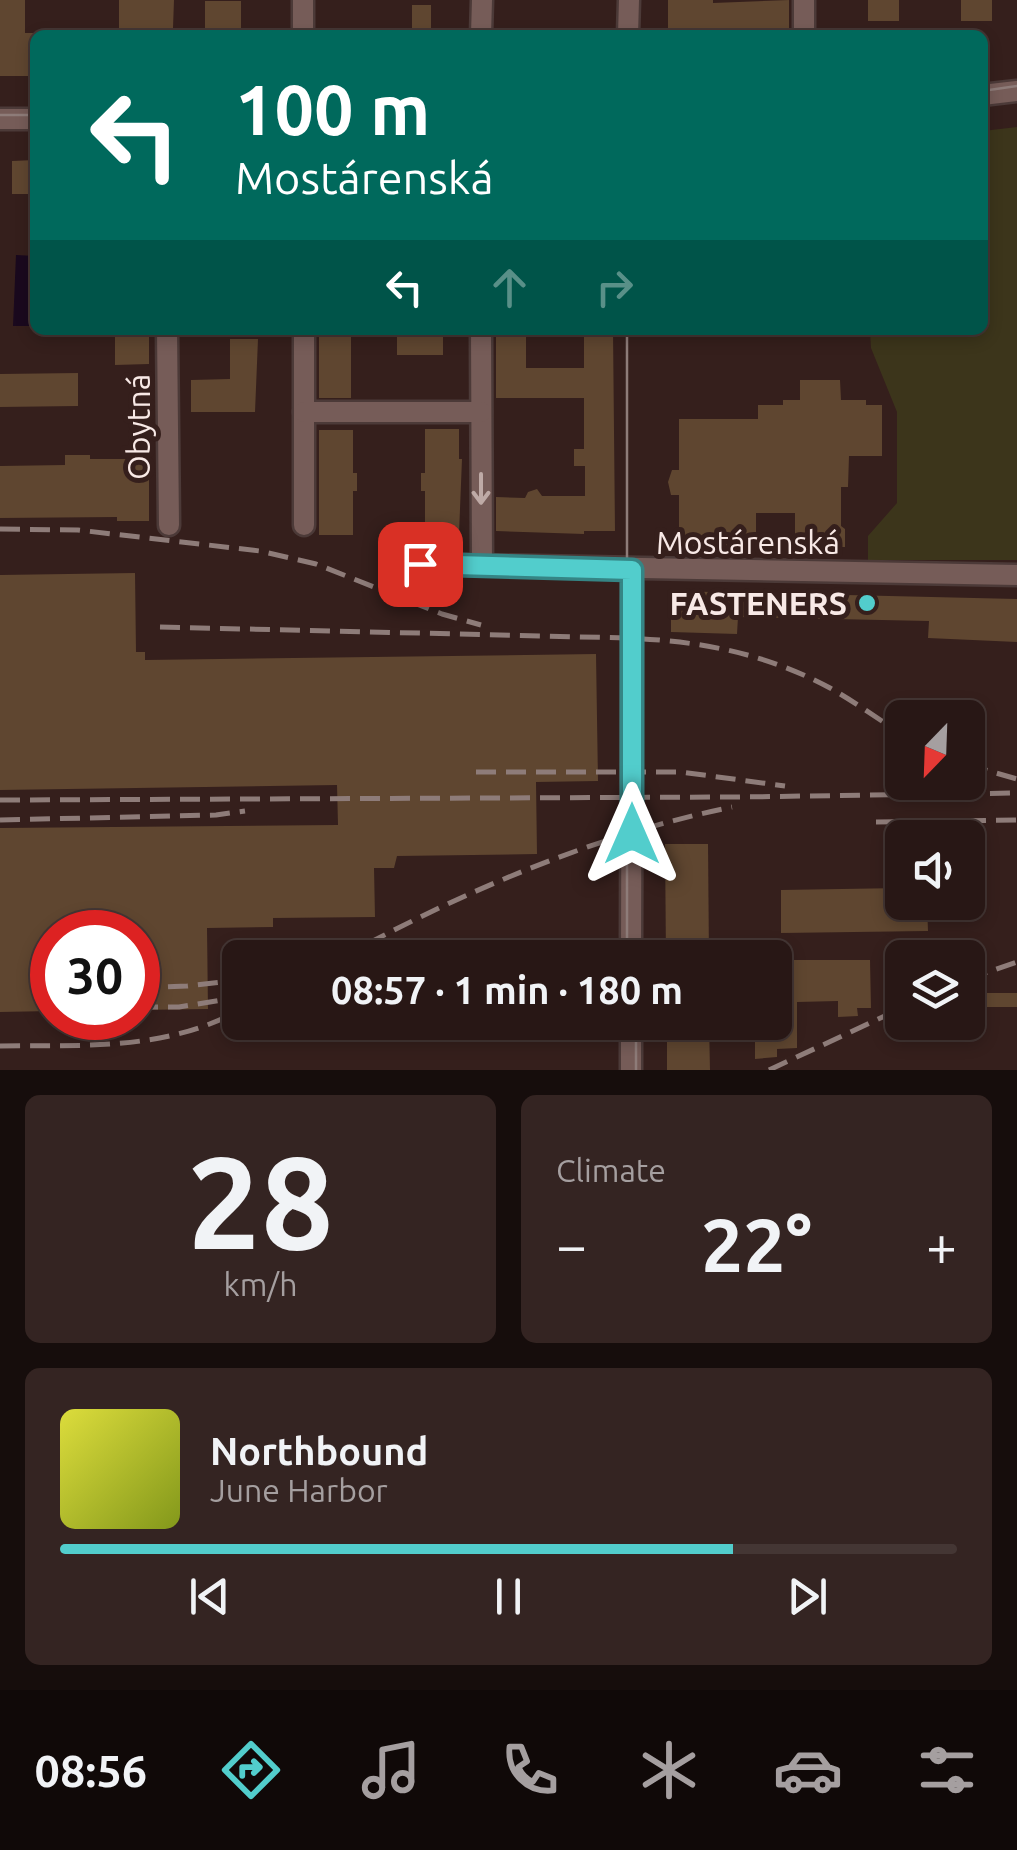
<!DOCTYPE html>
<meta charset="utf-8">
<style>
body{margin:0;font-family:Ubuntu,sans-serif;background:#342422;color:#f1f3f6;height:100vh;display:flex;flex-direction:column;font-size:38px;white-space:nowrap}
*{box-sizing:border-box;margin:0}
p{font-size:32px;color:#a59fa0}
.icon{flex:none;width:55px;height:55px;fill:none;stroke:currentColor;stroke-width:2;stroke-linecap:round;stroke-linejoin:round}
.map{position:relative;height:1070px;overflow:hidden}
.panel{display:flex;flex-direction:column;gap:25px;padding:25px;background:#160d0c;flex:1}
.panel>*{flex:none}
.hud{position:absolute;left:30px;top:30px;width:958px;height:305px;border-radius:15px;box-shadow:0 5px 15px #0003,0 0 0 2px #443634;background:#00695c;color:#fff;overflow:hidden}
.needle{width:65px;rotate:203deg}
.tools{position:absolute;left:885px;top:700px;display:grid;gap:20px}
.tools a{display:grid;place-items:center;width:100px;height:100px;border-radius:15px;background:#281715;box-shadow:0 5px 15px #0003,0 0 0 2px #443634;font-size:50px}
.speed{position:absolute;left:30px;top:910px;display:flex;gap:20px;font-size:50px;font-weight:700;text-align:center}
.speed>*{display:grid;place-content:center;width:130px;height:130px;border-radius:50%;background:#281715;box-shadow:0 5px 15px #0003,0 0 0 2px #443634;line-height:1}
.speed .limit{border:15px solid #d22;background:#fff;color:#111}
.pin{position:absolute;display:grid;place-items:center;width:85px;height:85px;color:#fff;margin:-42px;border-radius:20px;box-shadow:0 5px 15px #0006}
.me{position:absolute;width:110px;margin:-55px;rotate:0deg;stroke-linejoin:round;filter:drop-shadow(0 0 8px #0008)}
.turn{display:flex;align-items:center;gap:35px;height:210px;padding:0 40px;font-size:45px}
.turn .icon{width:130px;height:130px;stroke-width:2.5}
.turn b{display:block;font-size:70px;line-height:85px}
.lanes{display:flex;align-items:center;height:95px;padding:0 40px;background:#0003;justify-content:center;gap:50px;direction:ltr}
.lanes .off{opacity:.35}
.big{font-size:75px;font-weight:700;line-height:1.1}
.panel .tile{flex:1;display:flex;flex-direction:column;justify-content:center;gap:15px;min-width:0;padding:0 35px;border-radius:15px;background:#342422}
.panel .dial{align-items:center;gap:0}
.dial b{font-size:130px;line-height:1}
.song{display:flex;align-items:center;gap:30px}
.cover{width:120px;height:120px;border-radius:15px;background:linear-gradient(135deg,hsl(60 70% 55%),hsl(70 70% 35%))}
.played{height:10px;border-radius:5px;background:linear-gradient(90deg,#52cdcc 75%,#443634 75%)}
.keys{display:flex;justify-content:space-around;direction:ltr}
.heat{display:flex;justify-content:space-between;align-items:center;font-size:55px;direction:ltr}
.panel .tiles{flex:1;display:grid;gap:25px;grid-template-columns:1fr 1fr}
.tile:last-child{grid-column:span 2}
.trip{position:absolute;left:222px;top:940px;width:570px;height:100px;border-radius:15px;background:#281715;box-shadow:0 5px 15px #0003,0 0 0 2px #443634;font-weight:700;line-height:100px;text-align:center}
.tab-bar{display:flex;height:160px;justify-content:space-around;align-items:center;background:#100908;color:#a59fa0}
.tab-bar .icon{width:70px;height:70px}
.tab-bar .active{color:#52cdcc}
.tab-bar b{font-size:45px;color:#f1f3f6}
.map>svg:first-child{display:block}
.green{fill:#3c351b}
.water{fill:#1a091e}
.building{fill:#5f4630}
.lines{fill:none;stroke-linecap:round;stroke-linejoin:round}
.minor-casing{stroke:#4c3a38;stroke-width:25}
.minor{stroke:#765c58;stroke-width:20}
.tram{stroke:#8e7c79;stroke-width:2.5}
.rail{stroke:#8e7c79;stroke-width:5;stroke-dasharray:20 10;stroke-linecap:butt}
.oneway{stroke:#beaaa6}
.route-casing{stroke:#358585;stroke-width:25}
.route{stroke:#52cdcc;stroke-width:18}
.poi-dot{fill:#52cdcc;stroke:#351f1c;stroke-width:4}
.labels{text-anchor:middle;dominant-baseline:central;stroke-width:10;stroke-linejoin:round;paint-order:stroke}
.street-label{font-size:32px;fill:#f8e9e6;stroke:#351f1c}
.poi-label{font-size:32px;font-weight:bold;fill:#f8e9e6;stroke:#351f1c;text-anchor:end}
</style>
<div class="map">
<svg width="1017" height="1070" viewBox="0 0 1017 1070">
<rect width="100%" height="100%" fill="#351f1c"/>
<!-- green -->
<path class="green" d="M1017,127V560H868V536L897,503V412L871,348L870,330H982L983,131Z"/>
<!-- water -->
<path class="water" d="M16,255L35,256V326H13Z"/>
<!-- building -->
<g class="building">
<path d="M0,0H25V33H35V76H0Z"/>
<path d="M119,0H174L173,28L165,30V35H119Z"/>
<path d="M668,0H713V3L789,0V35H758V28H713V35H668Z"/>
<rect x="868" y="0" width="31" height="21"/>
<rect x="961" y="0" width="31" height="21"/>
<path d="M205,1H241V29H236V35H205Z"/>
<rect x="412" y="5" width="19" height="30"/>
<path d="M35,160V194H12V161Z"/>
<path d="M115,330H149V364L115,365Z"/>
<rect x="319" y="330" width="32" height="68"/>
<rect x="397" y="330" width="46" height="25"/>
<path d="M496,330H526V368H584V330H613L615,531H584V534L496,531V497L525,498L528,492L537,489L542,496H585V466H574V449H584V398H496Z"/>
<path d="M230,339H258L255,412H191V380L230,379Z"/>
<path d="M78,373V406L0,407V374Z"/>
<path d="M800,380H840L841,400H866V405H882V456H849L848,487H841V526L845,529V547H795V513H756V546H679V495H671L668,482L672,470H679V419H758V405H783V400H800Z"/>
<path d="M425,429H459V459H462L459,534L425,535V491H421V473H425Z"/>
<path d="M319,430H353V473H357V491H353V535H319Z"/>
<path d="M65,455H90V459H149V521H117V517L0,518V466L65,465Z"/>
<path d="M135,573L136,652H145V660L596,654L598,781L536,782L537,854L397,856L394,868H374L375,917L273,918V927L207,928L208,1009L138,1010V932H52V1011L0,1012V828L338,825L337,785L0,790V575Z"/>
<path d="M671,591L1017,599V642L928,638L929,621L738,617L737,634L671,632Z"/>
<path d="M665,844H708L709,958H666Z"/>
<path d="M902,888V902H927L928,931L781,933V890Z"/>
<path d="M775,960H870L871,1008H857L858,1016L838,1017V1001L797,1002V1048L777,1049V1057L755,1059V1041L745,1042V1027H775Z"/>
<rect x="982" y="993" width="35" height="14"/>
<path d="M667,1022H709L710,1070H667Z"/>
</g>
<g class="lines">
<defs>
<g id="minor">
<path d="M303,35V0"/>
<path d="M481,35L482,0"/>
<path d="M628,35L629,0"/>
<path d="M804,35V0"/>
<path d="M982,95L1017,91"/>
<path d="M0,119H35"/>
<path d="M167,330L169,525"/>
<path d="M304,330V525"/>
<path d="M481,330L482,565"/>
<path d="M304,412H481"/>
<path d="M420,564L1017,575"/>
<path d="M631,958L632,571"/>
<path d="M631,1070V1022"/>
</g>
</defs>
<!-- minor casing -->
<use href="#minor" class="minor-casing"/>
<!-- minor -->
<use href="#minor" class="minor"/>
<!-- tram -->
<g class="tram">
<path d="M982,91L1017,86"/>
<path d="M0,115H35"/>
<path d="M627,330V958"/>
<path d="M636,1070V1022"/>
</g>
<!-- rail -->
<g class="rail">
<path d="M0,529L78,530L260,551L316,564L442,614L481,625"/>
<path d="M160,627L627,638C700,641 765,653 830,688C855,702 878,719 902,734"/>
<path d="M968,765L1017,779"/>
<path d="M476,772H681L785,786"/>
<path d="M0,800L738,797L1017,793"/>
<path d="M0,820L216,815L245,811"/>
<path d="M876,822L1017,820"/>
<path d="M317,958L354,945"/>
<path d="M341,958C464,891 595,835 732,807"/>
<path d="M968,979L1017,962"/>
<path d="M138,988L187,986L240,980"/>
<path d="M138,1007H179L240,997"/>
<path d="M0,1046C83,1045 165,1051 240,1010"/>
<path d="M769,1070L902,1008"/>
</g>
</g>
<!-- one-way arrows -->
<defs><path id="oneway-shaft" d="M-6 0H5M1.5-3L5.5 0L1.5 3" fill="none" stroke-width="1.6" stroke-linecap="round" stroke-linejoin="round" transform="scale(2.5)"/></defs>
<use class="oneway" href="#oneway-shaft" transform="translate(481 489) rotate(90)"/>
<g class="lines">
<defs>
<path id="route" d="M420,564L632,570V834"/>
</defs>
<!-- route casing -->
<use href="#route" class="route-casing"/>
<!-- route -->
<use href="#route" class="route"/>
</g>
<!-- markers -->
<circle class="poi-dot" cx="867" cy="603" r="10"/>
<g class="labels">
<!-- street labels -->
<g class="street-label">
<text transform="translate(138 427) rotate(-90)">Obytná</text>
<text x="748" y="542">Mostárenská</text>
</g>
<!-- poi labels -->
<g class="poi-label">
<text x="847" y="603">FASTENERS</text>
</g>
</g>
</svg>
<div class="tools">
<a><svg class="needle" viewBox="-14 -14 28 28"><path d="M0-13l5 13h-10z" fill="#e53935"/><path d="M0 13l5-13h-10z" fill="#a59fa0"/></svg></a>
<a><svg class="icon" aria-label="sound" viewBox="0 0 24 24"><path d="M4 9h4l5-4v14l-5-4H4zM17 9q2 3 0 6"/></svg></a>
<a><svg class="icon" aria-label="layers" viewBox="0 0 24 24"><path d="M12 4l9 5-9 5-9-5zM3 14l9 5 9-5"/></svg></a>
</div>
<div class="speed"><div class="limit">30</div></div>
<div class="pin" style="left:420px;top:564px;background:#d93025"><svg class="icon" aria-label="arrive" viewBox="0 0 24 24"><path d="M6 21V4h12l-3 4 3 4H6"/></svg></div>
<svg class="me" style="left:632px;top:834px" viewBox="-20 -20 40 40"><path d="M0-17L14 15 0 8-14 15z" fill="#52cdcc" stroke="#fff" stroke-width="4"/></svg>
<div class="trip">08:57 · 1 min · 180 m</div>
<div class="hud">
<div class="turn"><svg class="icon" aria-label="left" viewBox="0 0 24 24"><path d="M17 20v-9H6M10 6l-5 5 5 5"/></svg><div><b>100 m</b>Mostárenská</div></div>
<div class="lanes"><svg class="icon" aria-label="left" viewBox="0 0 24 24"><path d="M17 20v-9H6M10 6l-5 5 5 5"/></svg><svg class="icon off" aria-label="ahead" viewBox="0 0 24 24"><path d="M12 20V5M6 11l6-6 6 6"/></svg><svg class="icon off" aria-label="right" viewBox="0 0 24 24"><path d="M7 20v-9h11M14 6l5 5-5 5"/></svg></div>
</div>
</div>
<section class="panel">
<div class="tiles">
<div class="tile dial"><b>28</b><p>km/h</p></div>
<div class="tile"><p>Climate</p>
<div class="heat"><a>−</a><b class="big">22°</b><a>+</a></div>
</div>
<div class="tile">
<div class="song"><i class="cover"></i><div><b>Northbound</b><p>June Harbor</p></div></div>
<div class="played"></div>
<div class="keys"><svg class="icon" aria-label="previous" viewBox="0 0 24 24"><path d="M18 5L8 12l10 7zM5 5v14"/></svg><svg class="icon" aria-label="pause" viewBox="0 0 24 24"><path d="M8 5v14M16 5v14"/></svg><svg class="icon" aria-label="next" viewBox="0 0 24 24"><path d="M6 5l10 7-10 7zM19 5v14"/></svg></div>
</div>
</div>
</section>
<nav class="tab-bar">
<b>08:56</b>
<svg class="icon active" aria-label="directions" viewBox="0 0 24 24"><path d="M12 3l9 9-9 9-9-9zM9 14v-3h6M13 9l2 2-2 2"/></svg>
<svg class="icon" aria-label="music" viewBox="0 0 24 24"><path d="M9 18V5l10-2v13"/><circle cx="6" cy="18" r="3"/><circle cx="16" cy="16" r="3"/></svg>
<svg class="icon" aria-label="phone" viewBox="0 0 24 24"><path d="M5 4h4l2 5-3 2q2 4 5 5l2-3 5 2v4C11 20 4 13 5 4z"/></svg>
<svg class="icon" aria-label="climate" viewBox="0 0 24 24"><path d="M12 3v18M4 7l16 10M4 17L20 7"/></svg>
<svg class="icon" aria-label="car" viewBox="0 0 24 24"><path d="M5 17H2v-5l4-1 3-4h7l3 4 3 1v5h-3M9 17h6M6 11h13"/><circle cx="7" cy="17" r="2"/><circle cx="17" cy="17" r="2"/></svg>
<svg class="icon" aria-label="filters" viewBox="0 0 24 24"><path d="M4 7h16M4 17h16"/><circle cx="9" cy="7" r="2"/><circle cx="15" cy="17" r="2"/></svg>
</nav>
